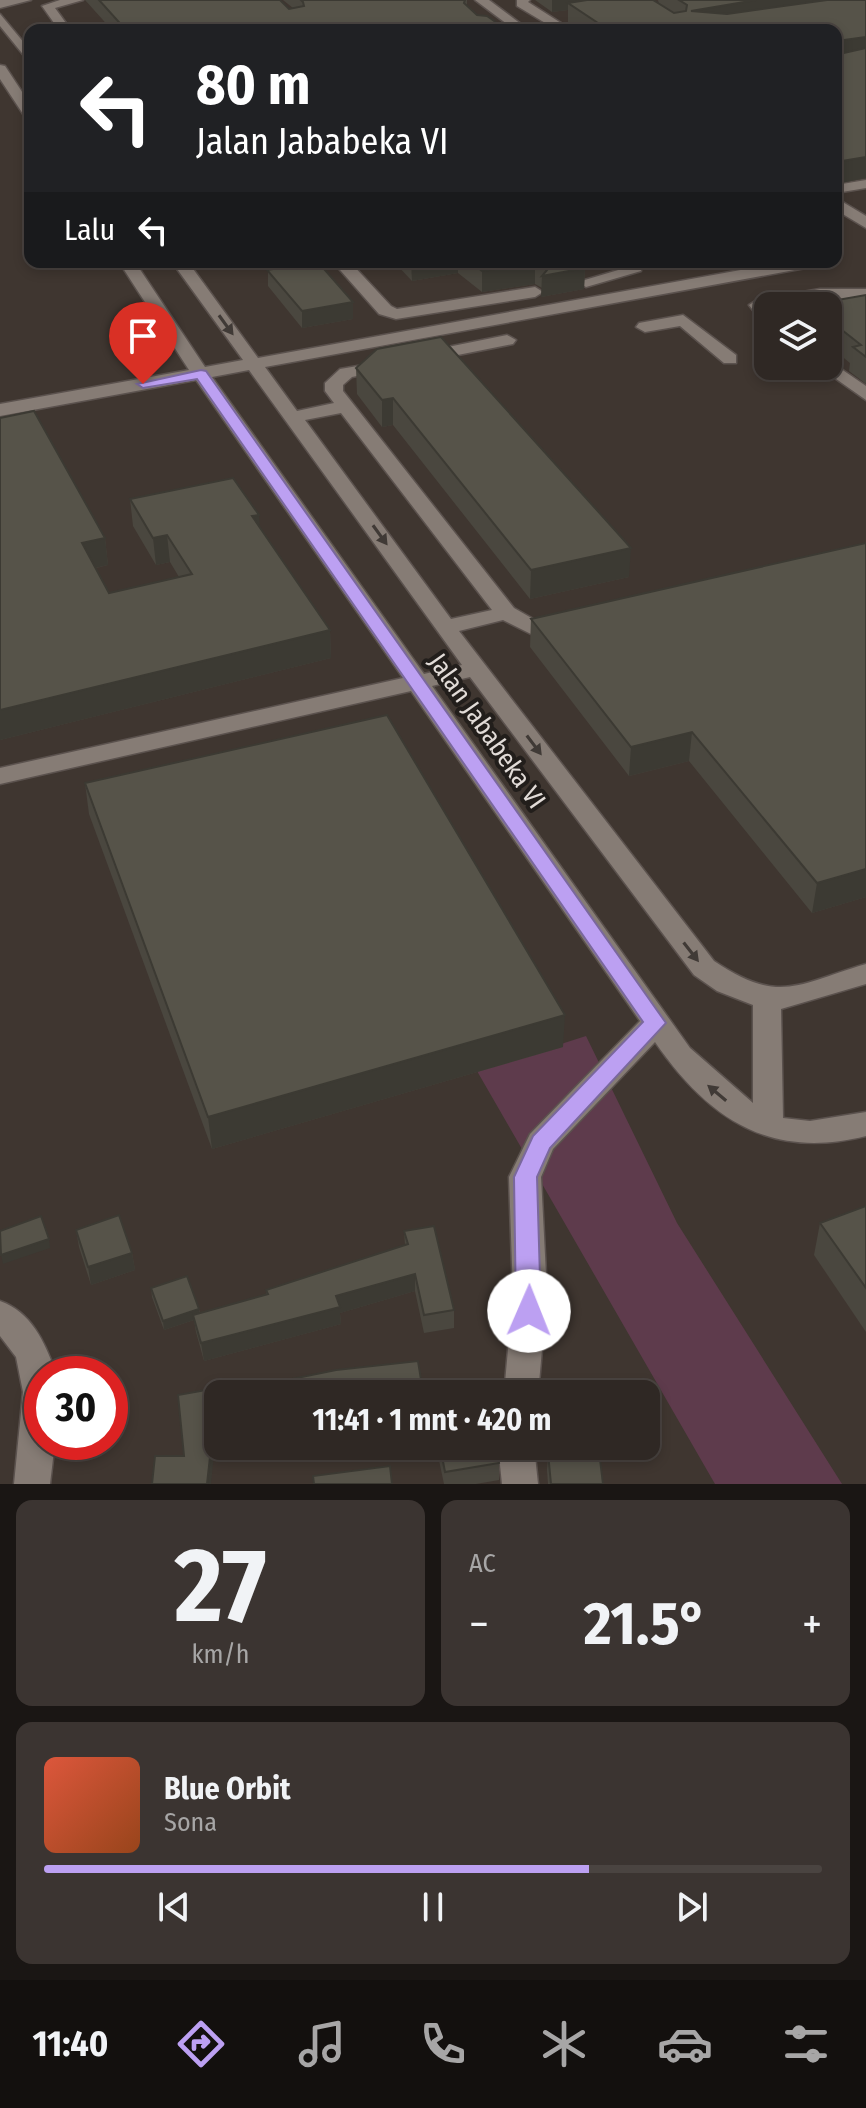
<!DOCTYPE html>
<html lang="id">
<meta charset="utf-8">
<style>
body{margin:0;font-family:"Fira Sans Condensed",sans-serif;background:#3b3431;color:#f1f3f6;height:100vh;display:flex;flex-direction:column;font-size:30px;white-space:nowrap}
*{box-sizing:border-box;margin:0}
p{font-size:26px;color:#a7a6a6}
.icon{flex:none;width:44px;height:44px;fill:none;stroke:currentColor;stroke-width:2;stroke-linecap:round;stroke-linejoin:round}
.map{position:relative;height:1484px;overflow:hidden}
.drawer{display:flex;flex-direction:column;gap:16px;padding:16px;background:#1a1614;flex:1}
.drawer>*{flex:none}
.banner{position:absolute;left:24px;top:24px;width:818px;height:244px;border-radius:16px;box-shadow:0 4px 12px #0003,0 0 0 2px #4a4441;background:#202124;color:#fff;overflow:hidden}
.controls{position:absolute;left:754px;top:292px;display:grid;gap:16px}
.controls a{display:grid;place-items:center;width:88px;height:88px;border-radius:16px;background:#2f2824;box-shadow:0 4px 12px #0003,0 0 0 2px #4a4441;font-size:40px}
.speed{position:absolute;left:24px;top:1356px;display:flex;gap:16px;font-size:40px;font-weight:700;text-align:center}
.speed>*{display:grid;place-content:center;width:104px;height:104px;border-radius:50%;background:#2f2824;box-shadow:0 4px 12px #0003,0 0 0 2px #4a4441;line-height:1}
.speed .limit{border:12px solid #d22;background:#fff;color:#111}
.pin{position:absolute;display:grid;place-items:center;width:68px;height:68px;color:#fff;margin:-82px -34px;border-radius:50% 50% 50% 0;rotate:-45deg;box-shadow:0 0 8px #0007}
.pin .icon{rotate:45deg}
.me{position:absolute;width:88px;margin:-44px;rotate:1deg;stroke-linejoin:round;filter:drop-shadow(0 0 6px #0008)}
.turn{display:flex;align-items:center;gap:28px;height:168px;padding:0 40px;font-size:36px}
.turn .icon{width:104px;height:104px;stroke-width:2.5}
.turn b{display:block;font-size:56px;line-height:68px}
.then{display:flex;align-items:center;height:76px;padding:0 40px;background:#0003;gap:16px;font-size:30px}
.big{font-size:60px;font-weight:700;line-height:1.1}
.drawer .tile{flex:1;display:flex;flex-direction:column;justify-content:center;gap:12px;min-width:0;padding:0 28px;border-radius:16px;background:#3b3431}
.drawer .dial{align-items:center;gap:0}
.dial b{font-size:104px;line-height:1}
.song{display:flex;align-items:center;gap:24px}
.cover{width:96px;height:96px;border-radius:12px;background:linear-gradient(135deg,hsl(10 70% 55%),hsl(20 70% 35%))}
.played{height:8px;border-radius:4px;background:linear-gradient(90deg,#bca0f2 70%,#4a4441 70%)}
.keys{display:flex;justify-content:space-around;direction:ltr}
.heat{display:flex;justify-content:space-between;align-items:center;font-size:44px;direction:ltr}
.drawer .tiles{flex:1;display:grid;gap:16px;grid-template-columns:1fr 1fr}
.tile:last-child{grid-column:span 2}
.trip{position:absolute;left:204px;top:1380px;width:456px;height:80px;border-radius:16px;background:#2f2824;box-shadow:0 4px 12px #0003,0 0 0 2px #4a4441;font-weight:700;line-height:80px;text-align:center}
.tabs{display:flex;height:128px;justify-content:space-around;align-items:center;background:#13100e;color:#a7a6a6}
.tabs .icon{width:56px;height:56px}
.tabs .on{color:#bca0f2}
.tabs b{font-size:36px;color:#f1f3f6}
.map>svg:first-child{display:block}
.green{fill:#5e3b4c}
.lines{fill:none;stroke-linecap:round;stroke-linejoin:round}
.minor-casing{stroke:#5b524e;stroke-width:3}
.minor{fill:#867c75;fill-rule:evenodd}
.wall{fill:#4a473f}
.shaded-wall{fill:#3c3a33}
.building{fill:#565349;stroke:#3c3a33;stroke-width:2}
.oneway{fill:#403a36}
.route{fill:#bca0f2;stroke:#7a689d;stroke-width:2}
.labels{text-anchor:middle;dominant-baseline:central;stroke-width:8;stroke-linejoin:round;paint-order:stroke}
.street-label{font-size:26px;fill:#e2dcd8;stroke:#221e1b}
</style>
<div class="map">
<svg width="866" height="1484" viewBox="0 0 866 1484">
<rect width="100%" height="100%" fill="#3f3630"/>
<!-- green -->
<path class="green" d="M586,1036L677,1223L842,1484H715L477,1071Z"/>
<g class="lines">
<defs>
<g id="minor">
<path d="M0,0H31L0,8Z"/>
<path d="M60,0H83L55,8L71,30H59L42,6Z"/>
<path d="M475,0H489L529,30H515Z"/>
<path d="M517,0H530L528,2L572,30H557L517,6Z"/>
<path d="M0,14L30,50V63L0,26Z"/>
<path d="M0,65L5,66L30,104V118L25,117L0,79Z"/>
<path d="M866,180V188L836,193V185Z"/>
<path d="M836,198L866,216V228L836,210Z"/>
<path d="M119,262H135L205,367L243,360L172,262H188L258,358L784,262H819L811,267L265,367L297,411L334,403L325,391V383L340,369L393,360V368L352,377L343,385V391L514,608L535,620L562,616L573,623L570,628L531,634L503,620L459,631L714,961C779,1005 798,984 866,964V984L781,1009L783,1118L810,1121L866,1112V1136C771,1160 709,1120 655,1042L553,1149L541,1177L547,1294L538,1394H504L513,1294L509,1177L530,1134L640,1021L411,691L0,784V768L403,678L196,380L0,416V404L189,370ZM249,370L462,665L424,674L212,377ZM341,413L492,610L451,619L305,420ZM470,677L694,975L717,991L753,1005V1103L690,1048L432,686Z"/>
<path d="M333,262H350L391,306L397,309L535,287L543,292L535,297L396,319L379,314Z"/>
<path d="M624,262H640L641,271L586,287L578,282L625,268Z"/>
<path d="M820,289H866V299H820L768,306V323L762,322L749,305L757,300Z"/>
<path d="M683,315L736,355V363H724L680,326L645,332L636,327L639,323Z"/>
<path d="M507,335L516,340L513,344L423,362L414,357L423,352Z"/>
<path d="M828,360L866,386V400L822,369L820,366H828Z"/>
<path d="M0,1301C31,1312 45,1342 55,1371V1374H42V1442H55L50,1484H14L23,1392L16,1357L0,1336Z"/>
<path d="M498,1446H534L538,1484H502Z"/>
</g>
</defs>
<!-- minor casing -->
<use href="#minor" class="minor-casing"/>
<!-- minor -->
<use href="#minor" class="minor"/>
</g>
<!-- wall -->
<g class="wall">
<path d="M85,0H280L289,9L293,8L283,0H467V5L477,15L507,30H112Z"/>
<path d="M535,0H653L659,4L658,0H866V178L836,184V30H578L568,23V10L552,12Z"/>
<path d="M261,262H318L353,319L302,328L268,286V270Z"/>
<path d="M394,262H582V266L585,268L584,289L541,297L542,288L535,284L482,292L458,273L412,281Z"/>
<path d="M866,295V384L849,371L850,363L828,345V306H809V305Z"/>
<path d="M356,368L629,577L530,599L393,425L382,427L357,394Z"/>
<path d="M0,418L105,538L108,565L96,568L109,593L179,577L170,562L156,565L133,526L130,499L260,528L330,630L331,658L0,740Z"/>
<path d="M866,543V897L812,913L689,761L629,776L530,647L531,619Z"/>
<path d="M85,783L563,1047L212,1149L89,814Z"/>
<path d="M866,1206V1332L814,1255L820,1223Z"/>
<path d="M76,1230L132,1253L135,1270L91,1285L79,1247Z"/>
<path d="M404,1231L454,1310V1328L424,1333L415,1291L340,1313L341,1324L204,1361L196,1332L194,1320L164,1330L152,1297L151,1288L199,1309L200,1313L266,1295V1290L405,1245Z"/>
<path d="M436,1446H496L499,1463V1480L476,1484H444Z"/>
<path d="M548,1453L603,1484H548L547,1470Z"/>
</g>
<!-- shaded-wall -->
<g class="shaded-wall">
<path d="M552,0H590L568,3V10L552,12Z"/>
<path d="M756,0H866L689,30L691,11Z"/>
<path d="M866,37V56L836,61V41Z"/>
<path d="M866,157V178L836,184V162Z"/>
<path d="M411,262H458V273L412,281Z"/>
<path d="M568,262H582V269L585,268L584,289L541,297L542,276Z"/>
<path d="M535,263V284L482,292V271Z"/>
<path d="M353,302V319L302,328V311Z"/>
<path d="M393,398V425L382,427V400Z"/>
<path d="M259,515L261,542L252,516Z"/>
<path d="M167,535L170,562L156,565L153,538Z"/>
<path d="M105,538L108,565L86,570L82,543Z"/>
<path d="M631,548L629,577L530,599L531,570Z"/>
<path d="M330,630L331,658L0,740V710Z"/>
<path d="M692,732L689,761L629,776L631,747Z"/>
<path d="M866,869V897L812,913L817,883Z"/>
<path d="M565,1015L563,1047L212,1149L208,1117Z"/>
<path d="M49,1239L50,1248L3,1264L1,1255Z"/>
<path d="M132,1253L135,1270L91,1285L88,1267Z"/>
<path d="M415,1274V1291L340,1313L341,1324L204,1361L201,1343L336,1296Z"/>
<path d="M199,1309L200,1317L193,1315L194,1320L164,1330L163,1321Z"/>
<path d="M218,1429V1445H215L211,1484H207L213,1430Z"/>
</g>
<!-- building -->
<g class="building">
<path d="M99,0H280L289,9L304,6L303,2L301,0H465L464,3L477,15L487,16L507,30H126Z"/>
<path d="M587,0H653L674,13L686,11L687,5L679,0H756L691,11L727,14L827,0H866V37L836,41L839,54L866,48V157L836,162V30H596L589,25L598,23L568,3Z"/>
<path d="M274,262H318L353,302L302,311L267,270L279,268Z"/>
<path d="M471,262H577L585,268L542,276L547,270L535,263L482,271Z"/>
<path d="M866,295V357L853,347L861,345L828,319V306L809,305Z"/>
<path d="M441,337L631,548L531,570L393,398L382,400L356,368L377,349Z"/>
<path d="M34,411L105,538L82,543L109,593L192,574L167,535L153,538L130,499L233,478L259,515L252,516L330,630L0,710V418Z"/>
<path d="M866,543V869L817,883L692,732L631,747L531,619Z"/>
<path d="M387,715L565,1015L208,1117L85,783Z"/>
<path d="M866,1206V1288L820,1223Z"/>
<path d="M119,1215L132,1253L88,1267L76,1230Z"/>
<path d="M41,1216L49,1239L1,1255L0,1231Z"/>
<path d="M434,1226L454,1310L424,1315L415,1274L336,1296L340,1307L201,1343L193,1315L268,1294L266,1290L408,1244L404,1231Z"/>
<path d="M187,1276L199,1309L163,1321L151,1288Z"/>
<path d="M418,1361L423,1392L402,1394H218V1429L213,1430L207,1484H152L155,1456H184L178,1395L217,1388L218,1392L252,1383L253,1387L336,1370Z"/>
<path d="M440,1446H496L499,1463L445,1472Z"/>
<path d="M599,1451L603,1484H551L548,1453Z"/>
<path d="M390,1466L392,1484H314L313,1476Z"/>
</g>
<!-- one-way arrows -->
<defs><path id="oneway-solid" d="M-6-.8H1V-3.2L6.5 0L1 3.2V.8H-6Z" transform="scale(2)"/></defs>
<g class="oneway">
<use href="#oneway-solid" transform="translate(226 325) rotate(54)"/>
<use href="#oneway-solid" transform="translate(380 535) rotate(54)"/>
<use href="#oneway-solid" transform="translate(534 745) rotate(53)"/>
<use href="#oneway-solid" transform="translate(691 952) rotate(52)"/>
<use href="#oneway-solid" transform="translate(717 1093) rotate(-140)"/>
</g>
<!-- route -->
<path class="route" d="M201,370L206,371L666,1023L550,1148L537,1177L541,1311L538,1319L529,1322L520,1319L516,1311L514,1177L533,1136L643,1022L197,379L143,388L137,384Z"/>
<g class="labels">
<!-- street labels -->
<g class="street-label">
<text transform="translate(487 731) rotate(55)">Jalan Jababeka VI</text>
</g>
</g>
</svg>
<div class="controls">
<a><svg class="icon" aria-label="layers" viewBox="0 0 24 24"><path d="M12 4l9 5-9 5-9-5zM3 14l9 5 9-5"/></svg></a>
</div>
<div class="speed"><div class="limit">30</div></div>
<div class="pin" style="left:143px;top:384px;background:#d93025"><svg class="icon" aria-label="arrive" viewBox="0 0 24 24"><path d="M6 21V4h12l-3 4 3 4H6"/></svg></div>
<svg class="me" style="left:529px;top:1311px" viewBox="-20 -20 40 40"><circle r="19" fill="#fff"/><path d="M0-13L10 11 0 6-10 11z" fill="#bca0f2"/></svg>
<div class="trip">11:41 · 1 mnt · 420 m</div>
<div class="banner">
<div class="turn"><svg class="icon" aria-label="left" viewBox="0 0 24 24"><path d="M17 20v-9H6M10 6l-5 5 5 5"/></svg><div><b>80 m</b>Jalan Jababeka VI</div></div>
<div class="then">Lalu<svg class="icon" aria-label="left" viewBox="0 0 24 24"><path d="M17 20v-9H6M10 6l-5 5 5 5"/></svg></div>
</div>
</div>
<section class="drawer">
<div class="tiles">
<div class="tile dial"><b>27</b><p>km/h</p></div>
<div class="tile"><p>AC</p>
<div class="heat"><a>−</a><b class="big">21.5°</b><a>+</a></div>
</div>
<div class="tile">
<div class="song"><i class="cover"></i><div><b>Blue Orbit</b><p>Sona</p></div></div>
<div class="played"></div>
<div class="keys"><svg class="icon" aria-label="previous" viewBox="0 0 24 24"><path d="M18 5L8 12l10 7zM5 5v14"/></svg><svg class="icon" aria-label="pause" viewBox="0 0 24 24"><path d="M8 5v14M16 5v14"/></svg><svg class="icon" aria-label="next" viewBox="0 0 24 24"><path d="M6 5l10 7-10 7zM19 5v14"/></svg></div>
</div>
</div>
</section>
<nav class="tabs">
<b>11:40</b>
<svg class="icon on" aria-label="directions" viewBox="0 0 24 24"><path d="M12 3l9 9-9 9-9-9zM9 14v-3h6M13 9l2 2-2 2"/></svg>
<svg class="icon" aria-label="music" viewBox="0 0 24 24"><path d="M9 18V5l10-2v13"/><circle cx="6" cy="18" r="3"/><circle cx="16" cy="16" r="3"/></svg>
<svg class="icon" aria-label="phone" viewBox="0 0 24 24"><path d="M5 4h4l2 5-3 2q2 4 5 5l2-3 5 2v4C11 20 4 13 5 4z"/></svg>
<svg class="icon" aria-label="climate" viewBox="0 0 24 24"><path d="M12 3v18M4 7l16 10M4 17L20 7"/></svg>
<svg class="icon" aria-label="car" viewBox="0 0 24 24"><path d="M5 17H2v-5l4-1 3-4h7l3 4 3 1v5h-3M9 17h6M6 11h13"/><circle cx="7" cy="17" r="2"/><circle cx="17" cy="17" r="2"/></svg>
<svg class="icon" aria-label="filters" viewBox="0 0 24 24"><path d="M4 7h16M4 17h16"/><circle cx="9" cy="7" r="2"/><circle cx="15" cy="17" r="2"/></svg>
</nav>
